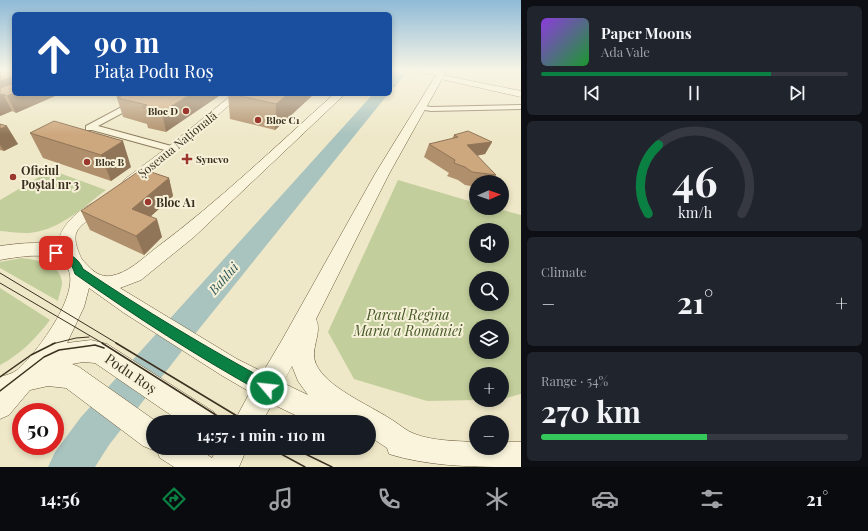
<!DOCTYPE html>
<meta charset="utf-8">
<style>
body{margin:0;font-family:"Playfair Display",serif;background:#20242c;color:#f1f3f6;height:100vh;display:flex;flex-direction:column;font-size:15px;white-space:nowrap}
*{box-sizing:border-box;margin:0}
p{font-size:13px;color:#9ea1a6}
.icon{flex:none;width:22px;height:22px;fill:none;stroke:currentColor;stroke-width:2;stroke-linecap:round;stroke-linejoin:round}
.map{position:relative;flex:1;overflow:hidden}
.panel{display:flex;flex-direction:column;gap:6px;padding:6px;background:#0d0f14;width:347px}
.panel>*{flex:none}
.guide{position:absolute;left:12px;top:12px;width:380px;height:84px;border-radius:6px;box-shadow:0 2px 6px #0003;background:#1a4fa0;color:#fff;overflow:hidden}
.needle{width:26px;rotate:88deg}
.tools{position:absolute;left:469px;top:175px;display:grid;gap:8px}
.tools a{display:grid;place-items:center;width:40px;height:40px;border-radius:50%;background:#171b24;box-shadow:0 2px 6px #0003;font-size:20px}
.speed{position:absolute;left:12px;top:403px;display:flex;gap:8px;font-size:20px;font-weight:700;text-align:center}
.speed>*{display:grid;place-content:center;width:52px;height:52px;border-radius:50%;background:#171b24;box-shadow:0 2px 6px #0003;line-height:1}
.speed .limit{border:6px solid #d22;background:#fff;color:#111}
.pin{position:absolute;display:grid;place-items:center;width:34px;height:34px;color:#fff;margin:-17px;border-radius:8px;box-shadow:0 2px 6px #0006}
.me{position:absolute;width:44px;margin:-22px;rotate:298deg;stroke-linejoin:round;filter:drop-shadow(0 0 3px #0008)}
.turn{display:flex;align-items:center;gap:14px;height:84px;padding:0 16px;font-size:18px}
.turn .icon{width:52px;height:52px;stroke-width:2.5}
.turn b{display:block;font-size:28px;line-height:34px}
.big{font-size:30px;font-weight:700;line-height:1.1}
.panel .card{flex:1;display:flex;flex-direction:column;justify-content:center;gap:6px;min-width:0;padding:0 14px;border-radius:6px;background:#20242c}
.panel .dial{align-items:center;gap:0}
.dial svg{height:104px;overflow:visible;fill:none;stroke:#363941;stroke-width:7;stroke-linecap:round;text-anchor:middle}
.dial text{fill:#f1f3f6;stroke:none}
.song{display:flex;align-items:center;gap:12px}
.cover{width:48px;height:48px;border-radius:6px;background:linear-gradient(135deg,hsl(270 70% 55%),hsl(130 70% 35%))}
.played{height:4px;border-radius:2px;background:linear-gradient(90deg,#0b8043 75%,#363941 75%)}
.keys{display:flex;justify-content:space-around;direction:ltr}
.heat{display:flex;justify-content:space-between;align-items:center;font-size:22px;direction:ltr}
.charge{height:6px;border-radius:3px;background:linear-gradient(90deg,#34c759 54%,#363941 0)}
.trip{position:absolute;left:146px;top:415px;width:230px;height:40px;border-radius:20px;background:#171b24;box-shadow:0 2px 6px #0003;font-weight:700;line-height:40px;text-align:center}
.tabs{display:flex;height:64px;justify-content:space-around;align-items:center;background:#090b0e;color:#9ea1a6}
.tabs .icon{width:28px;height:28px}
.tabs .selected{color:#0b8043}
.tabs b{font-size:18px;color:#f1f3f6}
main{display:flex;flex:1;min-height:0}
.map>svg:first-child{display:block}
.green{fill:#c2ce9b;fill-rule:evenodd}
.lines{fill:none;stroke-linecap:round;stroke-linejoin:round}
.river{fill:#a9c3be;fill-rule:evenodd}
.minor-casing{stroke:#8b7a5c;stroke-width:2}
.tertiary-casing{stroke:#8b7a5c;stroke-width:1}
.secondary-casing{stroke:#6d5b3f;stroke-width:1}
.minor{fill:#f9f4db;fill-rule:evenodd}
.tertiary{fill:#f9f4db;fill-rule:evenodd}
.secondary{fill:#f9f4db;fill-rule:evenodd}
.tram-far1{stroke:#3c3020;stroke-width:1}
.tram{stroke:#3c3020;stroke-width:1.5}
.wall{fill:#b0906c}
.shaded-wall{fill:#907558}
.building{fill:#cda77e;stroke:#907558}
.route{fill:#0b8043;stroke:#07532c}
.poi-dot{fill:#9b372c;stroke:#f6f1d8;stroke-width:1.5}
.labels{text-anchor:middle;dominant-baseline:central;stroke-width:4;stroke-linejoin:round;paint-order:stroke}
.far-poi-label{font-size:10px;font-weight:bold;fill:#3c3020;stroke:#f6f1d8;text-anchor:start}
.street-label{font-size:12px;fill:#3c3020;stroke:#f6f1d8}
.poi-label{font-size:12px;font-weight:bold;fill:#3c3020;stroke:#f6f1d8;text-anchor:start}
.water-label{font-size:13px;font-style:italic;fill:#2f595b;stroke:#f6f1d8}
.near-park-label{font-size:14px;font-style:italic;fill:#465827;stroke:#f6f1d8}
.near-street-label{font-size:14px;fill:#3c3020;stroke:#f6f1d8}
</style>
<main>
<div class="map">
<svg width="521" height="467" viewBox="0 0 521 467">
<rect width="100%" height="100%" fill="#efe8c8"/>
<!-- green -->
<g class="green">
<path d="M51,170L106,190C86,205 65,225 40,231C27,235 13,232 0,231V200Z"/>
<path d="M398,180L476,203V208H495L521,215V394L502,399V374H476V400L427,401L354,379L328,332ZM476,230H502V256H476ZM476,278H502V304H476ZM476,326H502V352H476Z"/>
<path d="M22,258C37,260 60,263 62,282C62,288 59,295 58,301L0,268V262Z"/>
<path d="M0,288L50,320C36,338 21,354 0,365Z"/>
</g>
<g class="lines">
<!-- river -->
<g class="river">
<path d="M396,70H408L395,87L390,88V76Z"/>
<path d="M373,94H388L199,329L109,445L95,467H48L55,452L81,417Z"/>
</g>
<defs>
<g id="minor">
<path d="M113,94H124L141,100L137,102V105L98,126L175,147L176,149L175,151L172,152L92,130H86V126L133,101Z"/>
<path d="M419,105L431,107L521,105V109L431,111L419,109Z"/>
</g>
<g id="tertiary">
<path d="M436,74L521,91V97L436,78Z"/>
<path d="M233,94H242L176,151L133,185H125L123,182L125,179L168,147Z"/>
<path d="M99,201L104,202L106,205L104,208C76,230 67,229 84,264L82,268L76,270L70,268C66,261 60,251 59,242C59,226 84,204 99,201Z"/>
</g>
<path id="secondary" d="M416,70H447L389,174L316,319C323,333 309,350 316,364C326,387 369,405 389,418C398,423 406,431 415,434C433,441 457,441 476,442V448H502V442H521V467C476,467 431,467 389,454L387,448L369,436V422H310L272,404L262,422H234L250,392L221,375L124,313L89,288L84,307L67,343L91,340L107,344L214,412L217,422H181L95,363L83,362L72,364L79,367L157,422H153V448H197L212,458L217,448H247L239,467H174L160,458L156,449L153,450L143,446L66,388L48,386L30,390L9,415L0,419V377C6,375 12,374 17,370C35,356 90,283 63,263C47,251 18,257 0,260V246C22,243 47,240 69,249C84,256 91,278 110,276C127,274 143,258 156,248C219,201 276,146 334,94H345L194,237L141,280L120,288L237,359L263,372L282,340L375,174L436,75L420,73ZM292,366L298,381L308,395L283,383Z"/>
</defs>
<!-- minor casing -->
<use href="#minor" class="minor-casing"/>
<!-- tertiary casing -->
<use href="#tertiary" class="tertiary-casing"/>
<!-- secondary casing -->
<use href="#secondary" class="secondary-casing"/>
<!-- minor -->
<use href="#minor" class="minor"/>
<!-- tertiary -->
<use href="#tertiary" class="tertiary"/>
<!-- secondary -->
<use href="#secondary" class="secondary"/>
<!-- tram-far1 -->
<g class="tram-far1">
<path d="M0,273L118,344"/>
<path d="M0,283L104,344"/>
<path d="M52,344L76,338L89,337"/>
</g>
<!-- tram -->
<g class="tram">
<path d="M102,343L227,422"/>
<path d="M116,343L247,422"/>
<path d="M0,377L31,355L55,343"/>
<path d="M0,391L44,357L59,350L95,345L104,348"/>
<path d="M270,448L305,467"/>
<path d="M293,448L332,467"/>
</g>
</g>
<!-- wall -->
<g class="wall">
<path d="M0,70H14V94L55,96L16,113L12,111L0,116Z"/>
<path d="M228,94H314L275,130L230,119Z"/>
<path d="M163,96L166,132L148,128L147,124L123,117L117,98Z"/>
<path d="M54,121L131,167L111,181L43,158L30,133Z"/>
<path d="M0,124L18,144L4,151L0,150Z"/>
<path d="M454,135L492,142L485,154L477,156L496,175L492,182H476V187L465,185L458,180L447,176L449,173L424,157L429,144L452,139Z"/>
<path d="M169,178L173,196L151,216L162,237L144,255L90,230L81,211Z"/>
</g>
<!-- shaded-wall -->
<g class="shaded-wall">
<path d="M12,77L14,80V94H54L55,96L16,113L7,96L3,94L12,111L0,116V81Z"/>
<path d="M191,94H222L166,132L162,112Z"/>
<path d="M288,94H314L275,130L276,104Z"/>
<path d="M7,126L18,144L4,151L0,145V129Z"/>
<path d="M123,141L131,167L111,181L101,155Z"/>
<path d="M492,142L485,154L460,158L467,145Z"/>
<path d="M169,178L173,196L139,227L132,209Z"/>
<path d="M157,219L162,237L144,255L136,236Z"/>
</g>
<!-- building -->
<g class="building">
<path d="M0,70H14V77H12L0,81Z"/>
<path d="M14,83V93L7,96L3,94L0,95V88Z"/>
<path d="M125,94H154L163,96L166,94H191L162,112L143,107L147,105L117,98Z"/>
<path d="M231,94H288L276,104Z"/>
<path d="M54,121L123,141L101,155L30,133Z"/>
<path d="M0,124L7,126L0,129Z"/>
<path d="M468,131L492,142L467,145L496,175L472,172L465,167L454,163L455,160L429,144L458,137L454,135Z"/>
<path d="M142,169L169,178L132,209L157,219L136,236L81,211Z"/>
</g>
<!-- sky -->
<linearGradient id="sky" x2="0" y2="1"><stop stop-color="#8fbad7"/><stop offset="0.52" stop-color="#f8f5e6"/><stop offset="1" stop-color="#f8f5e6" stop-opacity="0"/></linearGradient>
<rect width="521" height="135" fill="url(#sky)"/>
<!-- route -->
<path class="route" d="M56,249C68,253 78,257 83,269C144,310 207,348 272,383L274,388L272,393L267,395L263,393C198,357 136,317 75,274C74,271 73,268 71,265C65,259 56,259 51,253Z"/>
<!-- markers -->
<g class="poi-dot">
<circle cx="186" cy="111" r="4"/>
<circle cx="258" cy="120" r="4"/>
<path d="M185 153h4v4h4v4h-4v4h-4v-4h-4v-4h4z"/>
<circle cx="87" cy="162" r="4"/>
<circle cx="13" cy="177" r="4"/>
<circle cx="148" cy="202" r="4"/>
</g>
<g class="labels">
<!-- far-poi labels -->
<g class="far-poi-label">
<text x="178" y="111" text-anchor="end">Bloc D</text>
<text x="266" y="120">Bloc C1</text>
<text x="196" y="159">Synevo</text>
<text x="95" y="162">Bloc B</text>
</g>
<!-- street labels -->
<g class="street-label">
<text transform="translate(177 144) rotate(-39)">Șoseaua Națională</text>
</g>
<!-- poi labels -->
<g class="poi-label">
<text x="21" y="170">Oficiul<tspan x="21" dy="14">Poștal nr 3</tspan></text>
<text x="156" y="202">Bloc A1</text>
</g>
<!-- water labels -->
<g class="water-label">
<text transform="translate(223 278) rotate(-49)">Bahlui</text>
</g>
<!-- near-park labels -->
<g class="near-park-label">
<text x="408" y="314">Parcul Regina<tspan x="408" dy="16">Maria a României</tspan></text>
</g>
<!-- near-street labels -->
<g class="near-street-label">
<text transform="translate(131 373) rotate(34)">Podu Roș</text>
</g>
</g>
</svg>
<div class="tools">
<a><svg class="needle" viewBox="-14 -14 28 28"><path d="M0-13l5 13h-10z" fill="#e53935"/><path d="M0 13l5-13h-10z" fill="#9ea1a6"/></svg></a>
<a><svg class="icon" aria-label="sound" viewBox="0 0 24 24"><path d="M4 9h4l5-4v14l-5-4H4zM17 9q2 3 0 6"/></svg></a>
<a><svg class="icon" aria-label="search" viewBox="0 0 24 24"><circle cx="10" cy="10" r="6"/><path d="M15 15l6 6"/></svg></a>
<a><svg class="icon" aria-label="layers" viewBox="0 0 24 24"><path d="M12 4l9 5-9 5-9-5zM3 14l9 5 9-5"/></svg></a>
<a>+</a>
<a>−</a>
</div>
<div class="speed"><div class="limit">50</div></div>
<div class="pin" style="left:56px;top:253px;background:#d93025"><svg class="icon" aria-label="arrive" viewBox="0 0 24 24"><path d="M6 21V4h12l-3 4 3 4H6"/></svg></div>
<svg class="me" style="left:267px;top:388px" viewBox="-20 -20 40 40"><circle r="17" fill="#0b8043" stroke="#fff" stroke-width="3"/><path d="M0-11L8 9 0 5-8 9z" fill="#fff"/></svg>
<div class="trip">14:57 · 1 min · 110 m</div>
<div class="guide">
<div class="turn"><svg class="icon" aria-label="ahead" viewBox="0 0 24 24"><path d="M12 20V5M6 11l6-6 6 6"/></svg><div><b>90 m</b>Piața Podu Roș</div></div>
</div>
</div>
<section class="panel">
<div class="card">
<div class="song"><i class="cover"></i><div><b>Paper Moons</b><p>Ada Vale</p></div></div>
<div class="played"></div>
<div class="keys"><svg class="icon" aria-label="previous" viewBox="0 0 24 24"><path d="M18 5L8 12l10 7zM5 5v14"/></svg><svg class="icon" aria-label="pause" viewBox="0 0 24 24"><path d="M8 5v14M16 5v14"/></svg><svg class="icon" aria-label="next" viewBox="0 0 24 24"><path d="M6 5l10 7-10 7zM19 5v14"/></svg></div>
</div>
<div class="card dial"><svg viewBox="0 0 100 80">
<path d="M14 69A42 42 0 1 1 86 69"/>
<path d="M14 69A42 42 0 0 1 22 16" stroke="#0b8043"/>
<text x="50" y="56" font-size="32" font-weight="700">46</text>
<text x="50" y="72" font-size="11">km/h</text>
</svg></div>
<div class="card"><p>Climate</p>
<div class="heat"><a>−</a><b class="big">21°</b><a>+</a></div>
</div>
<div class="card"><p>Range · 54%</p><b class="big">270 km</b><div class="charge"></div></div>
</section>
</main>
<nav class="tabs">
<b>14:56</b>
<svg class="icon selected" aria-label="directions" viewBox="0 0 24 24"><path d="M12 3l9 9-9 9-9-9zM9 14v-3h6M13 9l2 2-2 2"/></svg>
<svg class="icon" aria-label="music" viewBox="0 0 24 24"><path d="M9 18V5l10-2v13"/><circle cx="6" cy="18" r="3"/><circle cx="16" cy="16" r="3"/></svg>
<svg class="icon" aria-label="phone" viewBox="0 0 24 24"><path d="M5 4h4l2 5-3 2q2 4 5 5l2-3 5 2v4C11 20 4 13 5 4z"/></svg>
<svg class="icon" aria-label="climate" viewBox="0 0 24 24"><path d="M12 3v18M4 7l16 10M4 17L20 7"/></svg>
<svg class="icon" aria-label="car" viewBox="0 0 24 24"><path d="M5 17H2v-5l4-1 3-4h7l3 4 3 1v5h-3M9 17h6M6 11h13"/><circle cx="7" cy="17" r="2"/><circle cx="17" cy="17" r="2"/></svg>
<svg class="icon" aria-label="filters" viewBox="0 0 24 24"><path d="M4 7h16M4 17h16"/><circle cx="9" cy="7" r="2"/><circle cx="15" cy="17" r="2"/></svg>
<b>21°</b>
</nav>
